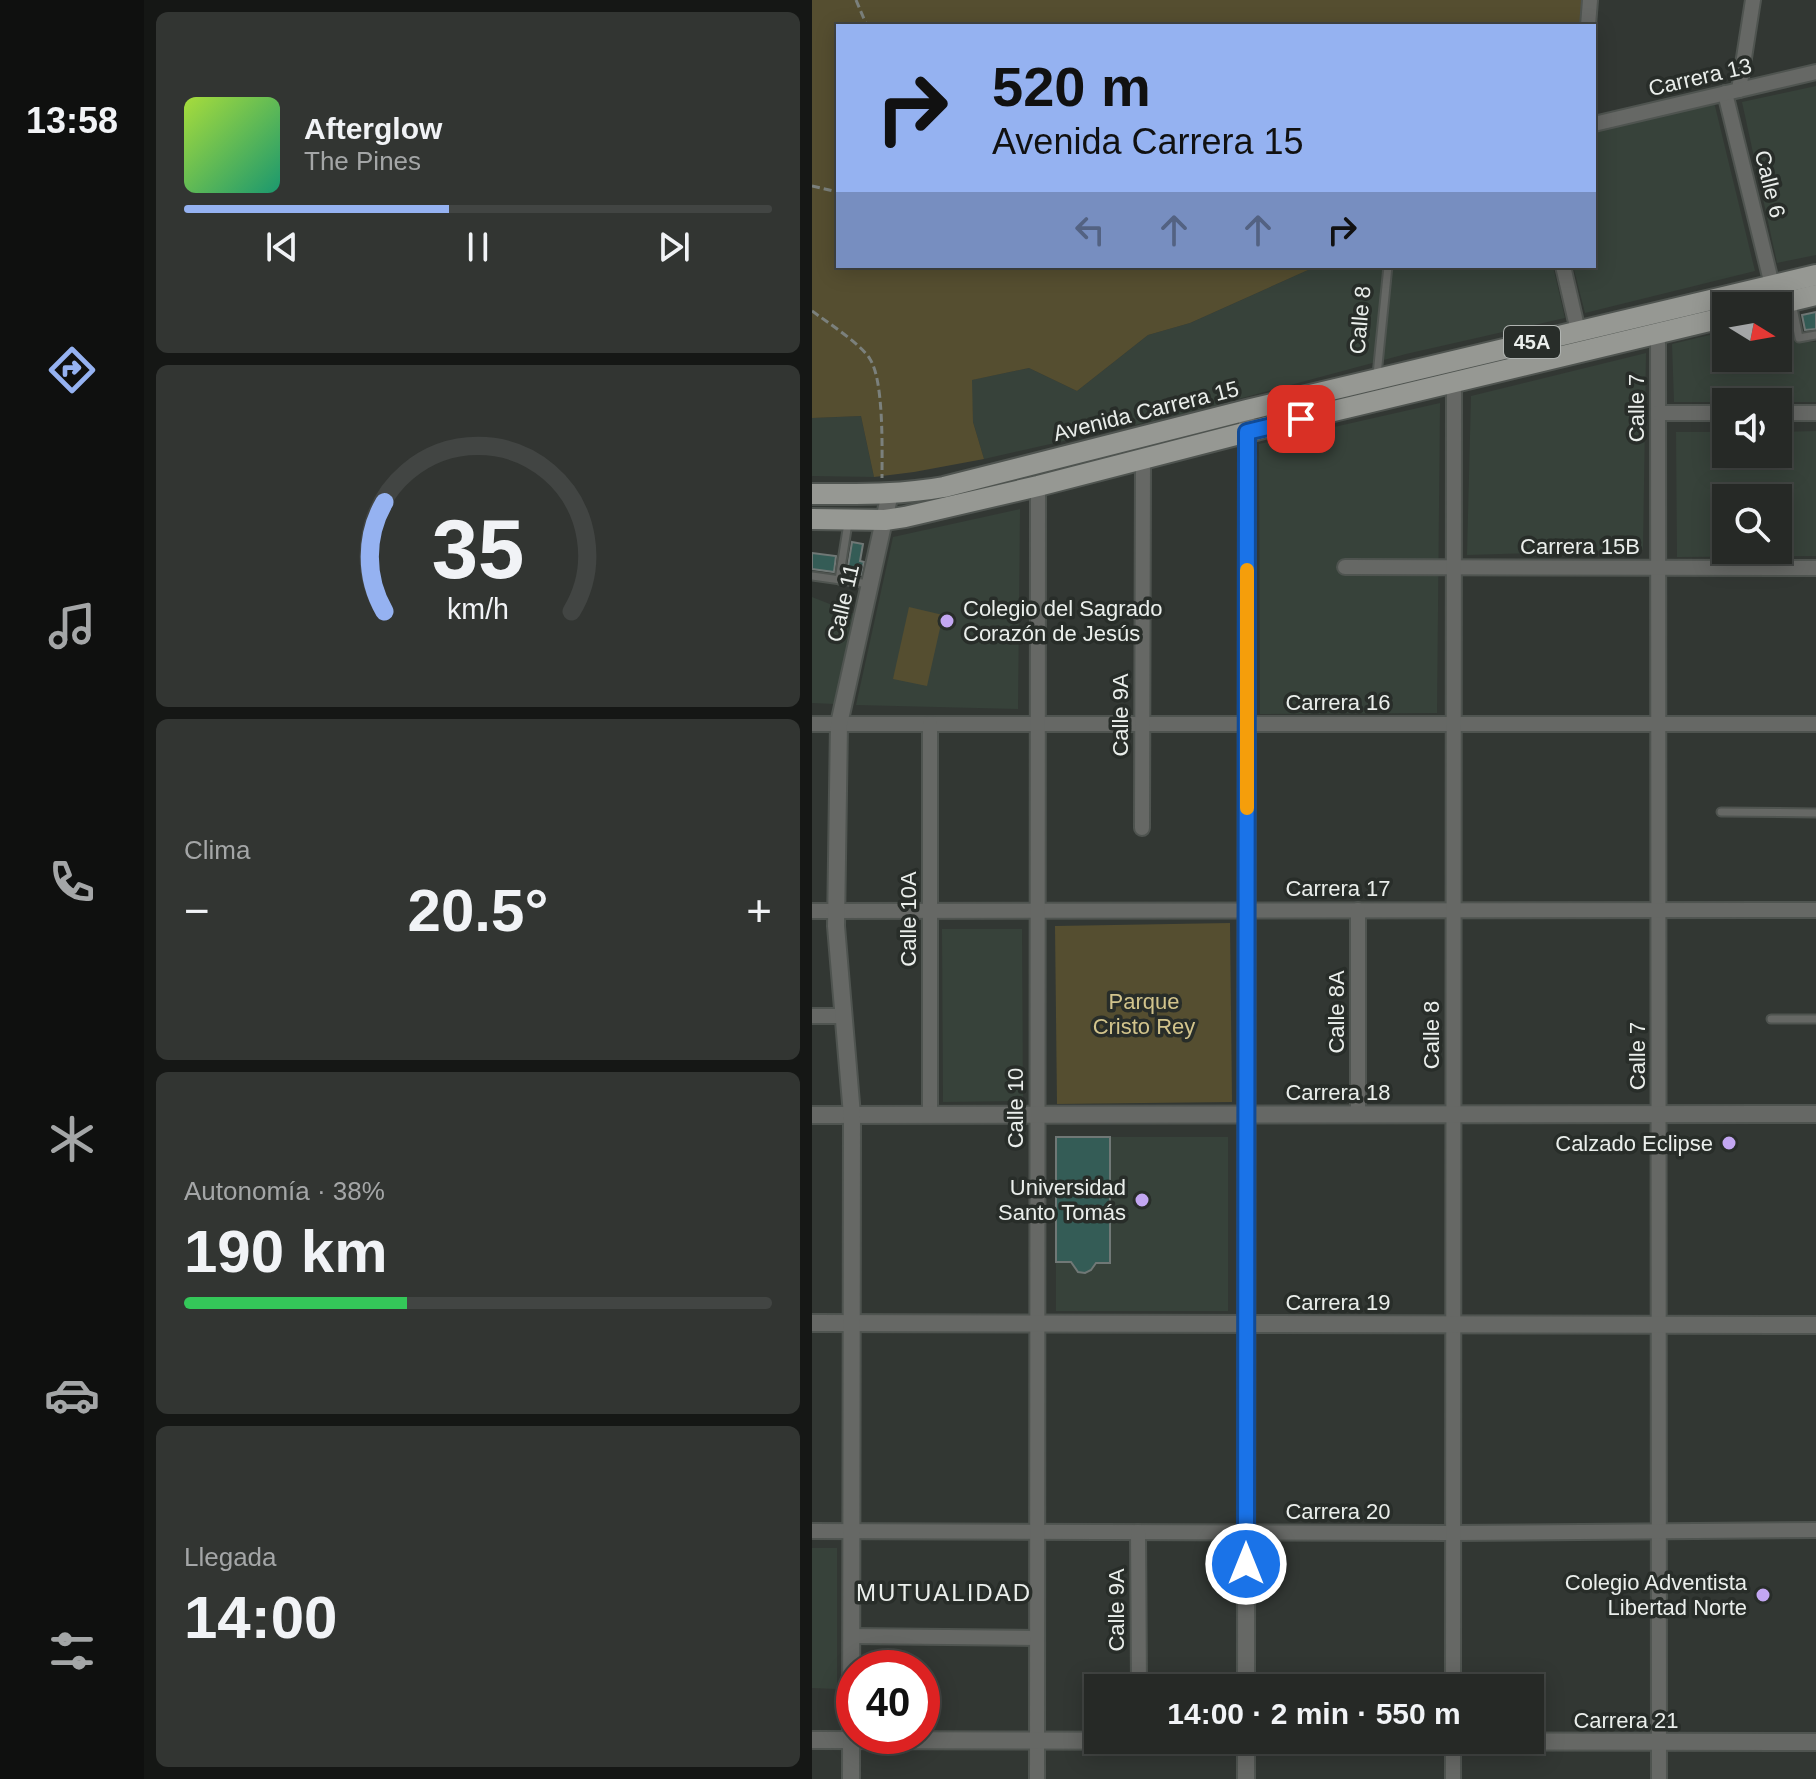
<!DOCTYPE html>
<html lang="es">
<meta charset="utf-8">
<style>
body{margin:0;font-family:Arial,sans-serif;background:#323532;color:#f1f3f6;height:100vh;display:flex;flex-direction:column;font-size:30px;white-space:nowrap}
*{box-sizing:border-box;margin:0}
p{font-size:26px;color:#a4a6a7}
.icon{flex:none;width:44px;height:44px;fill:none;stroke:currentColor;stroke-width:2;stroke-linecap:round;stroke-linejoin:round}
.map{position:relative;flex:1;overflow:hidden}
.side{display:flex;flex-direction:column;gap:12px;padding:12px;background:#151715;width:668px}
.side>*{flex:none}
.guide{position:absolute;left:24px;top:24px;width:760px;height:244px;border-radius:0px;box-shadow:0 4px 20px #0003,0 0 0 2px #424543;background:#95b2f1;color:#111;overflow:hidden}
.needle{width:52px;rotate:101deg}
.controls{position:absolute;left:900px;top:292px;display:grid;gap:16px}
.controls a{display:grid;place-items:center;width:80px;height:80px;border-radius:0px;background:#262926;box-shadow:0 4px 20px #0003,0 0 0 2px #424543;font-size:40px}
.speed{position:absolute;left:24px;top:1650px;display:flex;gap:16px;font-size:40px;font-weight:700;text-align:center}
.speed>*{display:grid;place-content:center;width:104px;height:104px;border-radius:50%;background:#262926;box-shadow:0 4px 20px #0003,0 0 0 2px #424543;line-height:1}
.speed .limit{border:12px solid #d22;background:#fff;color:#111}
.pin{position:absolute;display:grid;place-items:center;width:68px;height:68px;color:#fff;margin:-34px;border-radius:16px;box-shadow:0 4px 12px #0006}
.me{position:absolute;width:88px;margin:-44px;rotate:0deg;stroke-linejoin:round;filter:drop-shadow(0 0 6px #0008)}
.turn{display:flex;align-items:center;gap:28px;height:168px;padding:0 24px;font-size:36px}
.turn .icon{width:104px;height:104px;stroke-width:2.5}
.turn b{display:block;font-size:56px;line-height:68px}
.lanes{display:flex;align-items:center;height:76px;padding:0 24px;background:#0003;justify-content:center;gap:40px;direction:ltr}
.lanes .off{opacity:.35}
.big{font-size:60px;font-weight:700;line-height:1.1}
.side .card{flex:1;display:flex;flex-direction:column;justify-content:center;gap:12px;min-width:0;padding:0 28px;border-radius:12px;background:#323532}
.side .dial{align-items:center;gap:0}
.dial svg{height:208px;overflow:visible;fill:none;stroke:#424543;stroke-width:7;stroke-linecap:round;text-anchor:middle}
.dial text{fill:#f1f3f6;stroke:none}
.song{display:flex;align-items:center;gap:24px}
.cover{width:96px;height:96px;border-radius:12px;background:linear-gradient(135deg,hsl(80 70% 55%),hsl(160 70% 35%))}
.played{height:8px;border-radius:4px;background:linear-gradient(90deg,#95b2f1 45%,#424543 45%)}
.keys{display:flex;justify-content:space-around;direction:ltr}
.heat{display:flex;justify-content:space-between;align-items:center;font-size:44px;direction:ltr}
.charge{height:12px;border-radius:6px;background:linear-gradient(90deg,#34c759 38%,#424543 0)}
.trip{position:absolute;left:272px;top:1674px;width:460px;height:80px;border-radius:0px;background:#262926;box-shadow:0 4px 20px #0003,0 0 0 2px #424543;font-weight:700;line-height:80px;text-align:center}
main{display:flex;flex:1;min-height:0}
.tabs{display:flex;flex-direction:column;width:144px;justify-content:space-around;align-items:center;background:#0f100f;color:#a4a6a7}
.tabs .icon{width:56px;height:56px}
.tabs .selected{color:#95b2f1}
.tabs b{font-size:36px;color:#f1f3f6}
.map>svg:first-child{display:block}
.built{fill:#37423a;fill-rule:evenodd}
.green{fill:#554e30}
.building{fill:#345c56;stroke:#707876;stroke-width:2}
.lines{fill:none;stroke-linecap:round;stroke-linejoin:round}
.service-casing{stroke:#4f5450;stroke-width:11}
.minor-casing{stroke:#4f5450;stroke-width:18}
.tertiary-casing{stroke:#4f5450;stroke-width:20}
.primary-casing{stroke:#4f5450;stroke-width:24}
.path{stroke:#7b807c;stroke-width:3;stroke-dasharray:8 4;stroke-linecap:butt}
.service{stroke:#666865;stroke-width:7}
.minor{stroke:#666865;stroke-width:14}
.tertiary{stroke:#666865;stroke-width:16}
.primary{stroke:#969893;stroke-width:20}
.route-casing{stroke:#114b97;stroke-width:20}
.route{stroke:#1a73e8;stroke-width:14}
.slow{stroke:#f59e0b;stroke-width:14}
.poi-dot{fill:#c3a7f2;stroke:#282d29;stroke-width:3}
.labels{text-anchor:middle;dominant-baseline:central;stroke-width:7;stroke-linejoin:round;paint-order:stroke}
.shield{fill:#282d29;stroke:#b0b4b1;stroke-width:2}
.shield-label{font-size:20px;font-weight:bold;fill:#eaeeeb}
.street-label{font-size:22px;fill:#eaeeeb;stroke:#282d29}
.poi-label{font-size:22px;fill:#eaeeeb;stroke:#282d29;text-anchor:end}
.park-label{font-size:22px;fill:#d2c48c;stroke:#282d29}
.neighbourhood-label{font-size:24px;letter-spacing:2px;fill:#eaeeeb;stroke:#282d29}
</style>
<main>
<nav class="tabs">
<b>13:58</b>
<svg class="icon selected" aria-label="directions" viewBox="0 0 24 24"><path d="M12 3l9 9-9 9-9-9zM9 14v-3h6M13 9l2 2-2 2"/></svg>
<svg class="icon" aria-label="music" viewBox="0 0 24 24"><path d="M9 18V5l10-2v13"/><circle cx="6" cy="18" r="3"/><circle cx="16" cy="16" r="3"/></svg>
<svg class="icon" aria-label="phone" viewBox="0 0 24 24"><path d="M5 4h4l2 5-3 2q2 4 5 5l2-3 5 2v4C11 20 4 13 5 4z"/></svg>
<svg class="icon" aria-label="climate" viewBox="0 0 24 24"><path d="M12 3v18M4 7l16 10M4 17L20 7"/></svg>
<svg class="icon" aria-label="car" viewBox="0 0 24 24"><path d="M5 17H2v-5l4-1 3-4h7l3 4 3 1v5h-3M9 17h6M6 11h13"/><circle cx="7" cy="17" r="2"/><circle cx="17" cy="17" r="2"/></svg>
<svg class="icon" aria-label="filters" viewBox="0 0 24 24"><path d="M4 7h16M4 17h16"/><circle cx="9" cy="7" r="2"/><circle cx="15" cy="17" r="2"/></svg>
</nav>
<section class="side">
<div class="card">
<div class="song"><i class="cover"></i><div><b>Afterglow</b><p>The Pines</p></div></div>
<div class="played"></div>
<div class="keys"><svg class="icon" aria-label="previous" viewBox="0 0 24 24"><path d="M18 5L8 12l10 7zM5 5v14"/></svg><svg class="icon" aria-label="pause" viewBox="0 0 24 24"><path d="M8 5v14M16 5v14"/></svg><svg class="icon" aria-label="next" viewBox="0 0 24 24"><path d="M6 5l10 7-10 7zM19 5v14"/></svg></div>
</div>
<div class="card dial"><svg viewBox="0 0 100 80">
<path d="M14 69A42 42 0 1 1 86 69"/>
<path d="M14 69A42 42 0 0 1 14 27" stroke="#95b2f1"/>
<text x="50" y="56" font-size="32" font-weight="700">35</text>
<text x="50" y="72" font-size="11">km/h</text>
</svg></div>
<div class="card"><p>Clima</p>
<div class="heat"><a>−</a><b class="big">20.5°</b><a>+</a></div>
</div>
<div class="card"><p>Autonomía · 38%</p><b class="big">190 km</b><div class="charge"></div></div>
<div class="card"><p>Llegada</p><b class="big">14:00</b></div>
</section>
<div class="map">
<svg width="1004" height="1779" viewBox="0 0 1004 1779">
<rect width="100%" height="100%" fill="#323733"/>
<!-- built -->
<g class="built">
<path d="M1004,86V255L965,263L930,102Z"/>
<path d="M902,102L943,271L773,313L761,266H782V132Z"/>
<path d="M505,266H741L753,318L594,354L367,415L172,459L161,422L159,380L217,368L265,391L336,335L378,323Z"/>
<path d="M979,315L982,341L1004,342V402H862L860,344L914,331V358H966V318Z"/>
<path d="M834,353L831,550L655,555L659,396Z"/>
<path d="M628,403L625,713L448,714L447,444Z"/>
<path d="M49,416L62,477L0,476V418Z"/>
<path d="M1004,431V556L865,557L864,432H914V454H966V432ZM914,498H966V550H914Z"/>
<path d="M208,509L206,709L44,705L81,537Z"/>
<path d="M0,597L43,614L22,704L0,703Z"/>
<path d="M130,929H210L211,1101L131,1102Z"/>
<rect x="244" y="1137" width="172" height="174"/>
<path d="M0,1548H25V1689L0,1688Z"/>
</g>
<!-- green -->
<g class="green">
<path d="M0,0H773L770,26H26V266H505L378,323L336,335L265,391L217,368L160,380L161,422L172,459L102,472L62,477L49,416L0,418Z"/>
<path d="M97,607L131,615L115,686L81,679Z"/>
<path d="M418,923L420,1102L245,1104L243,926Z"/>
</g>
<!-- building -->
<g class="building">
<path d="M1004,312V329L993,330L990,315Z"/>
<path d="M40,542L51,544L48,561L52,562L49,575L35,573Z"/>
<path d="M0,553L24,556L22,572L0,569Z"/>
<path d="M244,1137H298V1263H284L279,1270L273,1273L266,1272L259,1262H244Z"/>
</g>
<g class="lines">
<defs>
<g id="service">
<path d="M980,303L987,338L1004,335"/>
<path d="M565,375L576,266"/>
<path d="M0,576L57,584"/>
<path d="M27,580L36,523"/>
<path d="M909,812L1004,813"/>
<path d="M959,1019H1004"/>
</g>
<g id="minor">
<path d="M776,26L778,0"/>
<path d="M927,90L941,0"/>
<path d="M913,93L960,285"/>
<path d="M782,124L1004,72"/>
<path d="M751,266L766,331"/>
<path d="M846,333L847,1779"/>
<path d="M846,413H914"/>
<path d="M966,413H1004"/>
<path d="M533,567L1004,568"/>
<path d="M0,724H1004"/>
<path d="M330,828L331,459"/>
<path d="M0,911L1004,910"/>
<path d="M0,1016H32"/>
<path d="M118,1114V724"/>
<path d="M546,1114V910"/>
<path d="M0,1531L641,1533L1004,1530"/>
<path d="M326,1532L327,1688"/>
<path d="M39,1636L225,1638"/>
<path d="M641,1688L642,382"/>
<path d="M641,1740V1779"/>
<path d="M225,1779L226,486"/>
</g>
<g id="tertiary">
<path d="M0,1115L1004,1114"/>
<path d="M0,1323L1004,1325"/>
<path d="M434,1688L435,422"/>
<path d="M0,1740L1004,1742"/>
<path d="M39,1779L40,1115L24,926L27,724L78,493"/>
<path d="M434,1779V1740"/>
</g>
<g id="primary">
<path d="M959,306L1004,295"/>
<path d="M0,494C44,494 88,495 132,487L435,410L1004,275"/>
<path d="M0,519L73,520L93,517L226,486L459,426L914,317"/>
</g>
</defs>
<!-- service casing -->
<use href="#service" class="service-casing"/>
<!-- minor casing -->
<use href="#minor" class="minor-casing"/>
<!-- tertiary casing -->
<use href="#tertiary" class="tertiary-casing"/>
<!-- primary casing -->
<use href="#primary" class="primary-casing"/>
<!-- path -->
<g class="path">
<path d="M44,0L55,26"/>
<path d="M0,186L26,192"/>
<path d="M0,311C15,322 49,344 58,359C72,381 70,450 70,478"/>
</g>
<!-- service -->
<use href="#service" class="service"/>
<!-- minor -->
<use href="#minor" class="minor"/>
<!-- tertiary -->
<use href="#tertiary" class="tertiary"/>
<!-- primary -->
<use href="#primary" class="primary"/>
</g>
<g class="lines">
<defs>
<path id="route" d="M434,1564L435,432L489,419"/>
</defs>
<!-- route casing -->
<use href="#route" class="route-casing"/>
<!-- route -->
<use href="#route" class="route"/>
<!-- slow -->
<path class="slow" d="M435,808V570"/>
</g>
<!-- markers -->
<g class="poi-dot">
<circle cx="135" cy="621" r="8"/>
<circle cx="917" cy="1143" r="8"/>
<circle cx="330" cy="1200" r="8"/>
<circle cx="951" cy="1595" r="8"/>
</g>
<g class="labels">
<!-- shield labels -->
<rect class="shield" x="692" y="326" width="56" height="32" rx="6"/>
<g class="shield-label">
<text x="720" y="342">45A</text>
</g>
<!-- street labels -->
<g class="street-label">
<text transform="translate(888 77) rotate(-13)">Carrera 13</text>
<text transform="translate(958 184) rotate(76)">Calle 6</text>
<text transform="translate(548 320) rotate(-85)">Calle 8</text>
<text transform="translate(824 408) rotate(-90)">Calle 7</text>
<text transform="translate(334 411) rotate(-14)">Avenida Carrera 15</text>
<text x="768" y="546">Carrera 15B</text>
<text transform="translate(31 603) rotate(-77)">Calle 11</text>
<text x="526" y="702">Carrera 16</text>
<text transform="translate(308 715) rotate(-90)">Calle 9A</text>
<text x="526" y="888">Carrera 17</text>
<text transform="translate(96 919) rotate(-90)">Calle 10A</text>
<text transform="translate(524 1012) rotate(-90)">Calle 8A</text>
<text transform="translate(619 1035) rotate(-90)">Calle 8</text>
<text transform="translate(825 1056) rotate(-90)">Calle 7</text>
<text x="526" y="1092">Carrera 18</text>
<text transform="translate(203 1108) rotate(-90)">Calle 10</text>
<text x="526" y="1302">Carrera 19</text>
<text x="526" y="1511">Carrera 20</text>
<text transform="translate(304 1610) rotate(-90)">Calle 9A</text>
<text x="814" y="1720">Carrera 21</text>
</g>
<!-- poi labels -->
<g class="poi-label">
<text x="151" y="608" text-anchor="start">Colegio del Sagrado<tspan x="151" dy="25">Corazón de Jesús</tspan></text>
<text x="901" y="1143">Calzado Eclipse</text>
<text x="314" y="1187">Universidad<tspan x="314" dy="25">Santo Tomás</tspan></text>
<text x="935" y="1582">Colegio Adventista<tspan x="935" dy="25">Libertad Norte</tspan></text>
</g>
<!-- park labels -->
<g class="park-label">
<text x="332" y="1001">Parque<tspan x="332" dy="25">Cristo Rey</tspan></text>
</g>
<!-- neighbourhood labels -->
<g class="neighbourhood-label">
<text x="132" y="1592">MUTUALIDAD</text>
</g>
</g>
</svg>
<div class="controls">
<a><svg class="needle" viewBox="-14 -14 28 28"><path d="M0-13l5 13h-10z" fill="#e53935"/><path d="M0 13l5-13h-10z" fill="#a4a6a7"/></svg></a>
<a><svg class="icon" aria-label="sound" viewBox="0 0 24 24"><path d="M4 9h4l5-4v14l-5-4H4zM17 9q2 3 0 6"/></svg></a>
<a><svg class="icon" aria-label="search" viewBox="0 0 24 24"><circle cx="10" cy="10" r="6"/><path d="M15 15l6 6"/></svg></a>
</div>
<div class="speed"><div class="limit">40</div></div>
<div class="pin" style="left:489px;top:419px;background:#d93025"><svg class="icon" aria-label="arrive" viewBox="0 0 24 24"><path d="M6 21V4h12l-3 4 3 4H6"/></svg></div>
<svg class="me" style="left:434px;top:1564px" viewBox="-20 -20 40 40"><circle r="17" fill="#1a73e8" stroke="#fff" stroke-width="3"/><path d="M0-11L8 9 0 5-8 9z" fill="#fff"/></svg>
<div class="trip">14:00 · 2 min · 550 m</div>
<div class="guide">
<div class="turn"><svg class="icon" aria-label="right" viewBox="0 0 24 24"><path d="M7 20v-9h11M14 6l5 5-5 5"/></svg><div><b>520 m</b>Avenida Carrera 15</div></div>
<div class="lanes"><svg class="icon off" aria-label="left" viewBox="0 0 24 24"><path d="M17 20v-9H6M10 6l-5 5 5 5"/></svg><svg class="icon off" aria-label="ahead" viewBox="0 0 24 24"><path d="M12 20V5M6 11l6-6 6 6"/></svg><svg class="icon off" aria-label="ahead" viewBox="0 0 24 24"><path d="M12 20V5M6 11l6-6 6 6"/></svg><svg class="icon" aria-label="right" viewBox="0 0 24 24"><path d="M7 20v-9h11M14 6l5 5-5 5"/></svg></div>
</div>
</div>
</main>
